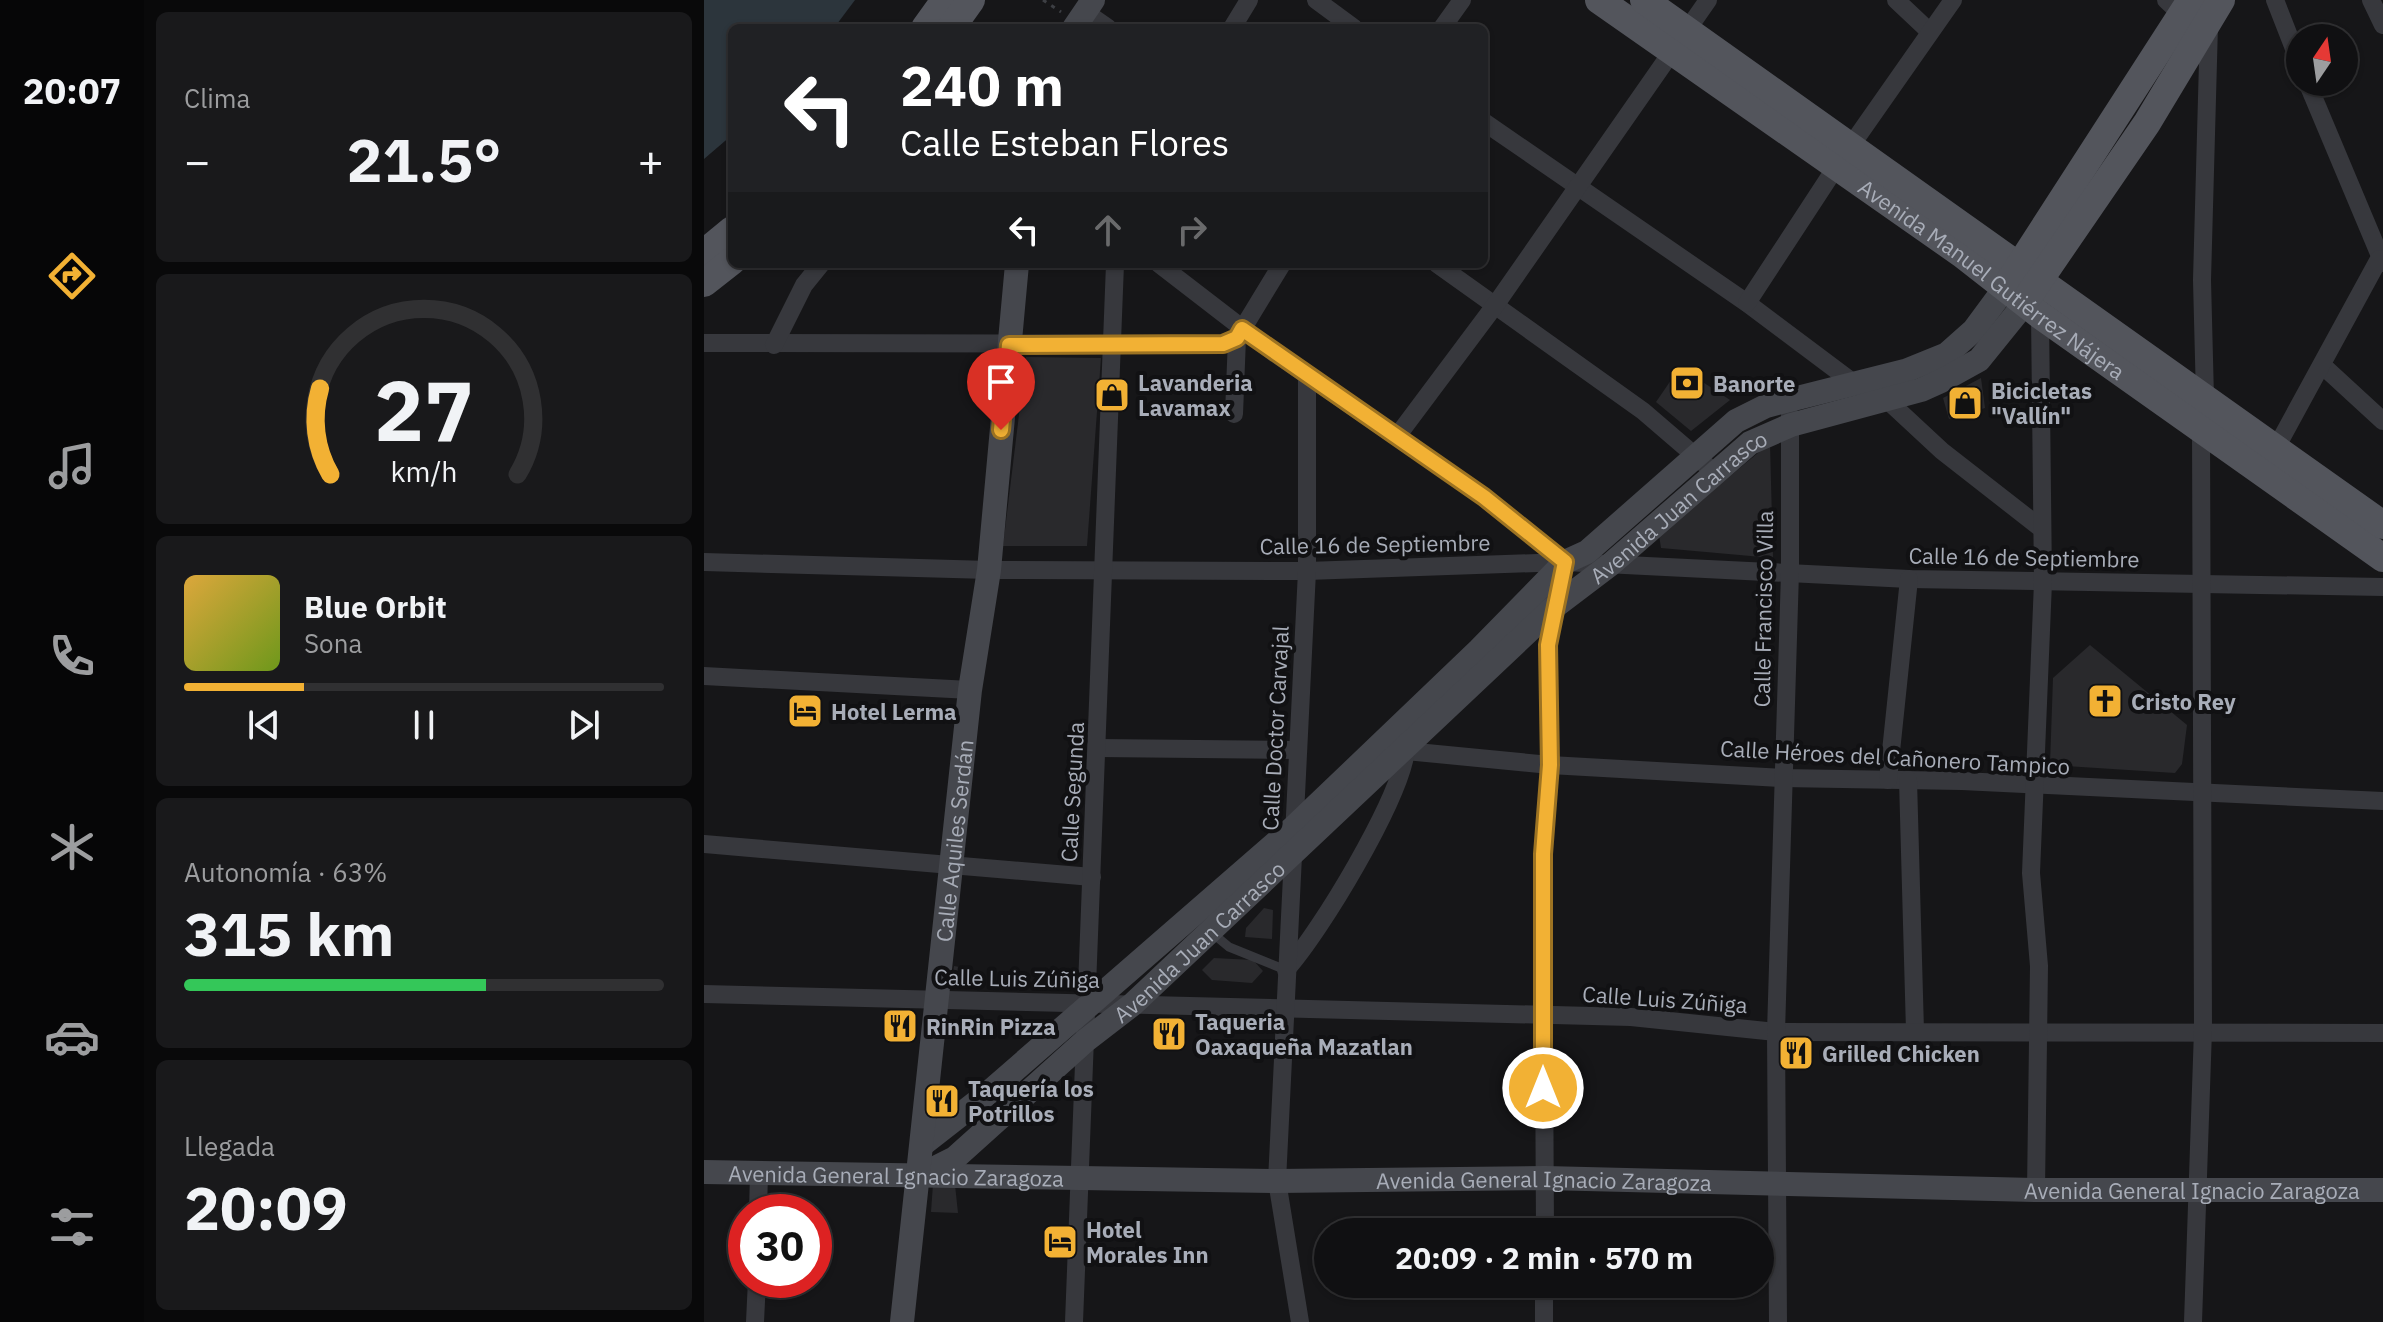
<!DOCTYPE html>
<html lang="es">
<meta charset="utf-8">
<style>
body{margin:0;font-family:"IBM Plex Sans",sans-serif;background:#19191b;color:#f1f3f6;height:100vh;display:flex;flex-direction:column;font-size:30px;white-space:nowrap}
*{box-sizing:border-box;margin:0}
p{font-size:26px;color:#9c9d9f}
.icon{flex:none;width:44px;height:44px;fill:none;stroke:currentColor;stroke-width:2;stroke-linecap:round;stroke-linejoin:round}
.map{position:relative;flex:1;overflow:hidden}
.drawer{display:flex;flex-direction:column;gap:12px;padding:12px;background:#09090a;width:560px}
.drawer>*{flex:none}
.guide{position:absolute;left:24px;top:24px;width:760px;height:244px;border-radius:12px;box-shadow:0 2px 6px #0004,0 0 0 2px #303032;background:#202124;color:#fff;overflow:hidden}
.needle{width:52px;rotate:13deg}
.controls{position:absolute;left:1582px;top:24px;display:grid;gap:16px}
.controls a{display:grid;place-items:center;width:72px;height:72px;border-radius:50%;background:#101012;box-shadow:0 2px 6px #0004,0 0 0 2px #303032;font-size:40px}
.speed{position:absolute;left:24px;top:1194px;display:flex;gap:16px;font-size:40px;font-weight:700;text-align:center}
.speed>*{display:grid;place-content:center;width:104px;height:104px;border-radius:50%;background:#101012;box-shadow:0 2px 6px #0004,0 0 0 2px #303032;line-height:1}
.speed .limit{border:12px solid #d22;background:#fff;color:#111}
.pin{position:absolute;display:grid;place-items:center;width:68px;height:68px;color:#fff;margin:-82px -34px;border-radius:50% 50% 50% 0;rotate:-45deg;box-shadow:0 0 8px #0007}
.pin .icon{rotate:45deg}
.me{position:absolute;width:88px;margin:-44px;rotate:0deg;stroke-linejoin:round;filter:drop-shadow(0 0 6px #0008)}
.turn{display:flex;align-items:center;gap:28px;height:168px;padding:0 40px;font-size:36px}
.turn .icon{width:104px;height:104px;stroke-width:2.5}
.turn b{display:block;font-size:56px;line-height:68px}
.lanes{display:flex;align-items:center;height:76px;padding:0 40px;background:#0003;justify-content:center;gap:40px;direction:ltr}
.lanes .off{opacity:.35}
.big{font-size:60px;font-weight:700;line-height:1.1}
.drawer .tile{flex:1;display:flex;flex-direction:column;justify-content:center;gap:12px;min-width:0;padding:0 28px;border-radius:12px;background:#19191b}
.drawer .dial{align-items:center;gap:0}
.dial svg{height:208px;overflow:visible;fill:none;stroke:#303032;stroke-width:7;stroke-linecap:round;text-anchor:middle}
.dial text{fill:#f1f3f6;stroke:none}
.song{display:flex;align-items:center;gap:24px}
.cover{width:96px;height:96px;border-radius:12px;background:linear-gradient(135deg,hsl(40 70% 55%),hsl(80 70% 35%))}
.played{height:8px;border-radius:4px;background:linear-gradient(90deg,#f2b134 25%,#303032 25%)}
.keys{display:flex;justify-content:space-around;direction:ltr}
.heat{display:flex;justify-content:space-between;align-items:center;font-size:44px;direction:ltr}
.charge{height:12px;border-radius:6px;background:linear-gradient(90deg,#34c759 63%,#303032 0)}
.trip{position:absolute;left:610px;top:1218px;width:460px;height:80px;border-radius:40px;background:#101012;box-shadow:0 2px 6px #0004,0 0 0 2px #303032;font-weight:700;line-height:80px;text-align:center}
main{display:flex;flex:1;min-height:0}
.dock{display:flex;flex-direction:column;width:144px;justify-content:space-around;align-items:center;background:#060607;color:#9c9d9f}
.dock .icon{width:56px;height:56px}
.dock .on{color:#f2b134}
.dock b{font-size:36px;color:#f1f3f6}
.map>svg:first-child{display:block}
.water{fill:#2c353c}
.building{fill:#29292c}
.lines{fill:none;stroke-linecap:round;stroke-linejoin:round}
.path{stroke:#3d3f44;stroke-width:3;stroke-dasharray:4 6;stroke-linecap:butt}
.lane{stroke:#37383d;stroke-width:9}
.street{stroke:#37383d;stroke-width:18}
.secondary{stroke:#45474d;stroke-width:24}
.primary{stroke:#53555c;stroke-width:28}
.route-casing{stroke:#9d7322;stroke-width:20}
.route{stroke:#f2b134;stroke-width:14}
.labels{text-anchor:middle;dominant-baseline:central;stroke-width:8;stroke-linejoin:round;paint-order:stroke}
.street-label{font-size:22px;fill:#a8adb8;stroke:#111113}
.poi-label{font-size:22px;font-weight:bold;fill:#a8adb8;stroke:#111113;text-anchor:start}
</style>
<main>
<nav class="dock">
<b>20:07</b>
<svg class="icon on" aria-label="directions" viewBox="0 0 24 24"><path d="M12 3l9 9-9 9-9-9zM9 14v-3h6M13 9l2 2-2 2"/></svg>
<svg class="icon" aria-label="music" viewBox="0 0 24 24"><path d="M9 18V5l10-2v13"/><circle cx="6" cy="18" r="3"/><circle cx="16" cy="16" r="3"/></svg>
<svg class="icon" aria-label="phone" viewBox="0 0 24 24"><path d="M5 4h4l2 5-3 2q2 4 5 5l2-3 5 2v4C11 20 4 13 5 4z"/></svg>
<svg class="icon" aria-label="climate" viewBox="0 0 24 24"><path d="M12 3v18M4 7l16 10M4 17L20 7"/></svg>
<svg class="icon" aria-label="car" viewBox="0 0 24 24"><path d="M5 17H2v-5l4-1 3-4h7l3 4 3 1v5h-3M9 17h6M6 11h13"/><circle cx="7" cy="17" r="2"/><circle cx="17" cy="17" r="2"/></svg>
<svg class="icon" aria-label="filters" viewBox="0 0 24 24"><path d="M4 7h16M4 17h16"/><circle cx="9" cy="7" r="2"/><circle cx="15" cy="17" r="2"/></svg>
</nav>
<section class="drawer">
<div class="tile"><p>Clima</p>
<div class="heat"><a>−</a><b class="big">21.5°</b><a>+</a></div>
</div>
<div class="tile dial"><svg viewBox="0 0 100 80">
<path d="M14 69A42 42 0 1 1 86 69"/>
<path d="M14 69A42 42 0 0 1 10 36" stroke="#f2b134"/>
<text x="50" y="56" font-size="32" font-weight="700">27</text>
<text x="50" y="72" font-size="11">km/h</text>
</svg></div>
<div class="tile">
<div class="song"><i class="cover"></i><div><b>Blue Orbit</b><p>Sona</p></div></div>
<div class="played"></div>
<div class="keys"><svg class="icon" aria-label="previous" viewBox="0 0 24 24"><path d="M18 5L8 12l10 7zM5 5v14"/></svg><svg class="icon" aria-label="pause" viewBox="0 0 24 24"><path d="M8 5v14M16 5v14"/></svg><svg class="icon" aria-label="next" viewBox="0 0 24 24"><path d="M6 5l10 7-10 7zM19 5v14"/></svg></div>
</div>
<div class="tile"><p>Autonomía · 63%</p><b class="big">315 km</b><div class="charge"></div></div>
<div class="tile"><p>Llegada</p><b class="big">20:09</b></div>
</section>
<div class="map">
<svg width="1679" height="1322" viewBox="0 0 1679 1322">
<rect width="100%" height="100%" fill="#161618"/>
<!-- water -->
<path class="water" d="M0,0H151L130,28H28V135L0,159Z"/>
<!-- building -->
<g class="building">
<path d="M322,357L397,358L383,546H299Z"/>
<path d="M976,367L1026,400L987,431L952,402Z"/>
<path d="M1277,378L1281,408L1245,419L1239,398Z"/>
<path d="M1066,443L1069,558L957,548L955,535Z"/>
<path d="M1386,645L1483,725L1478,764L1471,773L1346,765L1349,678Z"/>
<path d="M560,908L569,910L568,939L541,937L542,928Z"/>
<path d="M510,958L549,960L559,971L548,983L508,980L498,970Z"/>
<path d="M250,966L267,969L264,982L248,980Z"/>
<path d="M229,1184L251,1185L254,1213L227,1212Z"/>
</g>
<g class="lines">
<!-- path -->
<path class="path" d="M339,0L357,12"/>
<!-- lane -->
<path class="lane" d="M507,932L525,947L582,970"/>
<!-- street -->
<g class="street">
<path d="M612,0L650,28"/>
<path d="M1192,0L1226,32"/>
<path d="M1462,0L1478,15"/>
<path d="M1571,0L1596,64"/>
<path d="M1667,0L1679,25"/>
<path d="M381,12L404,28"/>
<path d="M528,28L545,0"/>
<path d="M738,28L758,0"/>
<path d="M1603,82L1679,263"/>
<path d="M780,122L1043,303L1151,384L1182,399L1238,451L1338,529"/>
<path d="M455,264L569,352L780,497L861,562L844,645L846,765L839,854L841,1232"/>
<path d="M733,264L939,411L1010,472"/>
<path d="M1043,303L1132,167L1249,0"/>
<path d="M0,343L519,344L533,338L578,264"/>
<path d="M70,345L100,285L117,264"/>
<path d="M1618,365L1679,421"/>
<path d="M530,414L533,338"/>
<path d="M694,435L792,304L1004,0"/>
<path d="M1572,448L1675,259"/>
<path d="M0,562L285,570L603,571L861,562L1205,579L1679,587"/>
<path d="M0,676L266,690"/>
<path d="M394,748L594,750"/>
<path d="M702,751L846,765L1078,778L1258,781L1679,801"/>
<path d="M1184,780L1205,579"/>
<path d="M1204,780L1211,1031"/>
<path d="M0,844L388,877"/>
<path d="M582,970C617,931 695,801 702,751"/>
<path d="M0,994L927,1017L1072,1032L1679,1033"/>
<path d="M1332,1190L1335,966L1327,873L1339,582L1336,315"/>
<path d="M54,1212L55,1173"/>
<path d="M51,1322L53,1280"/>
<path d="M370,1322L411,264"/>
<path d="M596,1322L573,1181L603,571V375"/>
<path d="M840,1322V1284"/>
<path d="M1074,1322L1072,1032L1086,572V415"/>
<path d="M1489,1322L1499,1030L1497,428L1501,398L1498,280L1505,25"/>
</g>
<!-- secondary -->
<g class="secondary">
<path d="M370,28L389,0"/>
<path d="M219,1144L283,1094L590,827L775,650L861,562L883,552L1032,421L1062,406L1201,371L1243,354L1270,330L1301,288"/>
<path id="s1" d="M0,1172L573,1181L841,1178L1332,1190H1679"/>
<path id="s2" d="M221,1173L251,1158L381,1041L429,1004L849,608L907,564L1046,443L1087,425L1217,390L1237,381L1275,360L1321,303"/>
<path id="s3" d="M198,1322L266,690L285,570L313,264"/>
</g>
<!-- primary -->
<g class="primary">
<path id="s4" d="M895,0L1258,254L1336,315L1679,558"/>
<path d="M940,0L1679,525"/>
<path d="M221,28L241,0"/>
<path d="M247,28L267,0"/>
<path d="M0,253L28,230"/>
<path d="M1305,282L1487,0"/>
<path d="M0,283L28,261"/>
<path d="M1325,295L1443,123L1517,0"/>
</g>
</g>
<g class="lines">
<defs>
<path id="route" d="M297,430L305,345L519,344L533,338L538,329L780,497L861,562L844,645L846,765L839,854V1088"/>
</defs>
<!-- route casing -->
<use href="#route" class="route-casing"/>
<!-- route -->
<use href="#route" class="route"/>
</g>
<!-- icons -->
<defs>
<symbol id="bank-square" viewBox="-11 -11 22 22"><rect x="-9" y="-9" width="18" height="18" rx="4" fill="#f2b134" stroke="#111113"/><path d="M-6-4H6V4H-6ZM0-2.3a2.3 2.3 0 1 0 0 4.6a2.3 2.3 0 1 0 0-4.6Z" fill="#111"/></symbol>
<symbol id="shop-square" viewBox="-11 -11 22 22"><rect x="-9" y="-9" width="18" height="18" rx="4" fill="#f2b134" stroke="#111113"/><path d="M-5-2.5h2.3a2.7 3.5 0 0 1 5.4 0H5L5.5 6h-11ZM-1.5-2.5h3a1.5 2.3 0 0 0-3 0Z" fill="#111"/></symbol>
<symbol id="church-square" viewBox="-11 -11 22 22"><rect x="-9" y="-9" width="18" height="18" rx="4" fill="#f2b134" stroke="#111113"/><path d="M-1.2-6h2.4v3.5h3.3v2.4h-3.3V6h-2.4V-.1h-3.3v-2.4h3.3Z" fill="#111"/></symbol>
<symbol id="hotel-square" viewBox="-11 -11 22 22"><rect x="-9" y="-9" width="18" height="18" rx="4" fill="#f2b134" stroke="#111113"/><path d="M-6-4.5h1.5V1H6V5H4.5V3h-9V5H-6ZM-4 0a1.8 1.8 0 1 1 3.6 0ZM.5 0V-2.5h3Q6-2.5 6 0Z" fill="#111"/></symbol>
<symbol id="restaurant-square" viewBox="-11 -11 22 22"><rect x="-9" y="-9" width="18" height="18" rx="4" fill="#f2b134" stroke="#111113"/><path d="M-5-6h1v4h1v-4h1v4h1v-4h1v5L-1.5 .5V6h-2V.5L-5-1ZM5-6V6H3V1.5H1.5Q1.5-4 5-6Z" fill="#111"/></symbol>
</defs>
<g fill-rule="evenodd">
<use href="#bank-square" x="963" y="363" width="40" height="40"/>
<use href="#shop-square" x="388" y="375" width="40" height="40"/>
<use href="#shop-square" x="1241" y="383" width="40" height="40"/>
<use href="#church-square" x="1381" y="681" width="40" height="40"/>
<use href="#hotel-square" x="81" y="691" width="40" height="40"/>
<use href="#restaurant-square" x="176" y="1006" width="40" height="40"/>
<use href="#restaurant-square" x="445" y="1014" width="40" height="40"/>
<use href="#restaurant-square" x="1072" y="1033" width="40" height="40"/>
<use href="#restaurant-square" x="218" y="1081" width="40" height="40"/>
<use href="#hotel-square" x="336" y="1222" width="40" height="40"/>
</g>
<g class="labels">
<!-- street labels -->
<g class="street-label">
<text stroke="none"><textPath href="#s4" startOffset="482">Avenida Manuel Gutiérrez Nájera</textPath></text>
<text stroke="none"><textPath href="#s2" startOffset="1008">Avenida Juan Carrasco</textPath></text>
<text transform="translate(671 544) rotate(-1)">Calle 16 de Septiembre</text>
<text transform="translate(1320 557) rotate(1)">Calle 16 de Septiembre</text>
<text transform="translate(1059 609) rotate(-89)">Calle Francisco Villa</text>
<text transform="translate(571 728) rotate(-87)">Calle Doctor Carvajal</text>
<text transform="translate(1191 757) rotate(3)">Calle Héroes del Cañonero Tampico</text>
<text transform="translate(368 792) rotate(-87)">Calle Segunda</text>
<text stroke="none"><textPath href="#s3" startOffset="484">Calle Aquiles Serdán</textPath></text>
<text stroke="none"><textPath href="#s2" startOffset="360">Avenida Juan Carrasco</textPath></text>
<text transform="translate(313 978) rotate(1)">Calle Luis Zúñiga</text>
<text transform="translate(961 999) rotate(4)">Calle Luis Zúñiga</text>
<text stroke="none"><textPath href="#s1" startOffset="192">Avenida General Ignacio Zaragoza</textPath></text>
<text stroke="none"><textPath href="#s1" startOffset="840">Avenida General Ignacio Zaragoza</textPath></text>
<text stroke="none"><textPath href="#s1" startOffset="1488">Avenida General Ignacio Zaragoza</textPath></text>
</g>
<!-- poi labels -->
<g class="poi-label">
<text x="434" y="382">Lavanderia<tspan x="434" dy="25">Lavamax</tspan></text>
<text x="1009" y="383">Banorte</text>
<text x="1287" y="390">Bicicletas<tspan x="1287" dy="25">"Vallín"</tspan></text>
<text x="1427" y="701">Cristo Rey</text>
<text x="127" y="711">Hotel Lerma</text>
<text x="491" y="1021">Taqueria<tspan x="491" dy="25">Oaxaqueña Mazatlan</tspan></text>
<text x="222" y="1026">RinRin Pizza</text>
<text x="1118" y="1053">Grilled Chicken</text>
<text x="264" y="1088">Taquería los<tspan x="264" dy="25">Potrillos</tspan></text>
<text x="382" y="1229">Hotel<tspan x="382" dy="25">Morales Inn</tspan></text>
</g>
</g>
</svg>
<div class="controls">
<a><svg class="needle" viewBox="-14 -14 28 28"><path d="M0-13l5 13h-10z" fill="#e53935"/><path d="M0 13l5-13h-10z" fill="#9c9d9f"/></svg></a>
</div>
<div class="speed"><div class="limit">30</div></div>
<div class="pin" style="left:297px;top:430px;background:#d93025"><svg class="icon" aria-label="arrive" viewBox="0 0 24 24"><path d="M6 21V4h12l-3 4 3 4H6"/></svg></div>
<svg class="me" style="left:839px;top:1088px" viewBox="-20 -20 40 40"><circle r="17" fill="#f2b134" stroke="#fff" stroke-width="3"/><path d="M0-11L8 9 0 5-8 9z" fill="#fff"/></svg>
<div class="trip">20:09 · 2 min · 570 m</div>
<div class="guide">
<div class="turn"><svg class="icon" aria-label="left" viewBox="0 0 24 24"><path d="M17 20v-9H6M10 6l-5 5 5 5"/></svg><div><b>240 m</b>Calle Esteban Flores</div></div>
<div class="lanes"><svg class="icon" aria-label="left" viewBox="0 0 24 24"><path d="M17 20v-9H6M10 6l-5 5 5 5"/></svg><svg class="icon off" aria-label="ahead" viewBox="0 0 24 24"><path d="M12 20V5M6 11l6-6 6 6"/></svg><svg class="icon off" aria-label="right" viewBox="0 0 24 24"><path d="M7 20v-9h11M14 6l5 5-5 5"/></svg></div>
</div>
</div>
</main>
